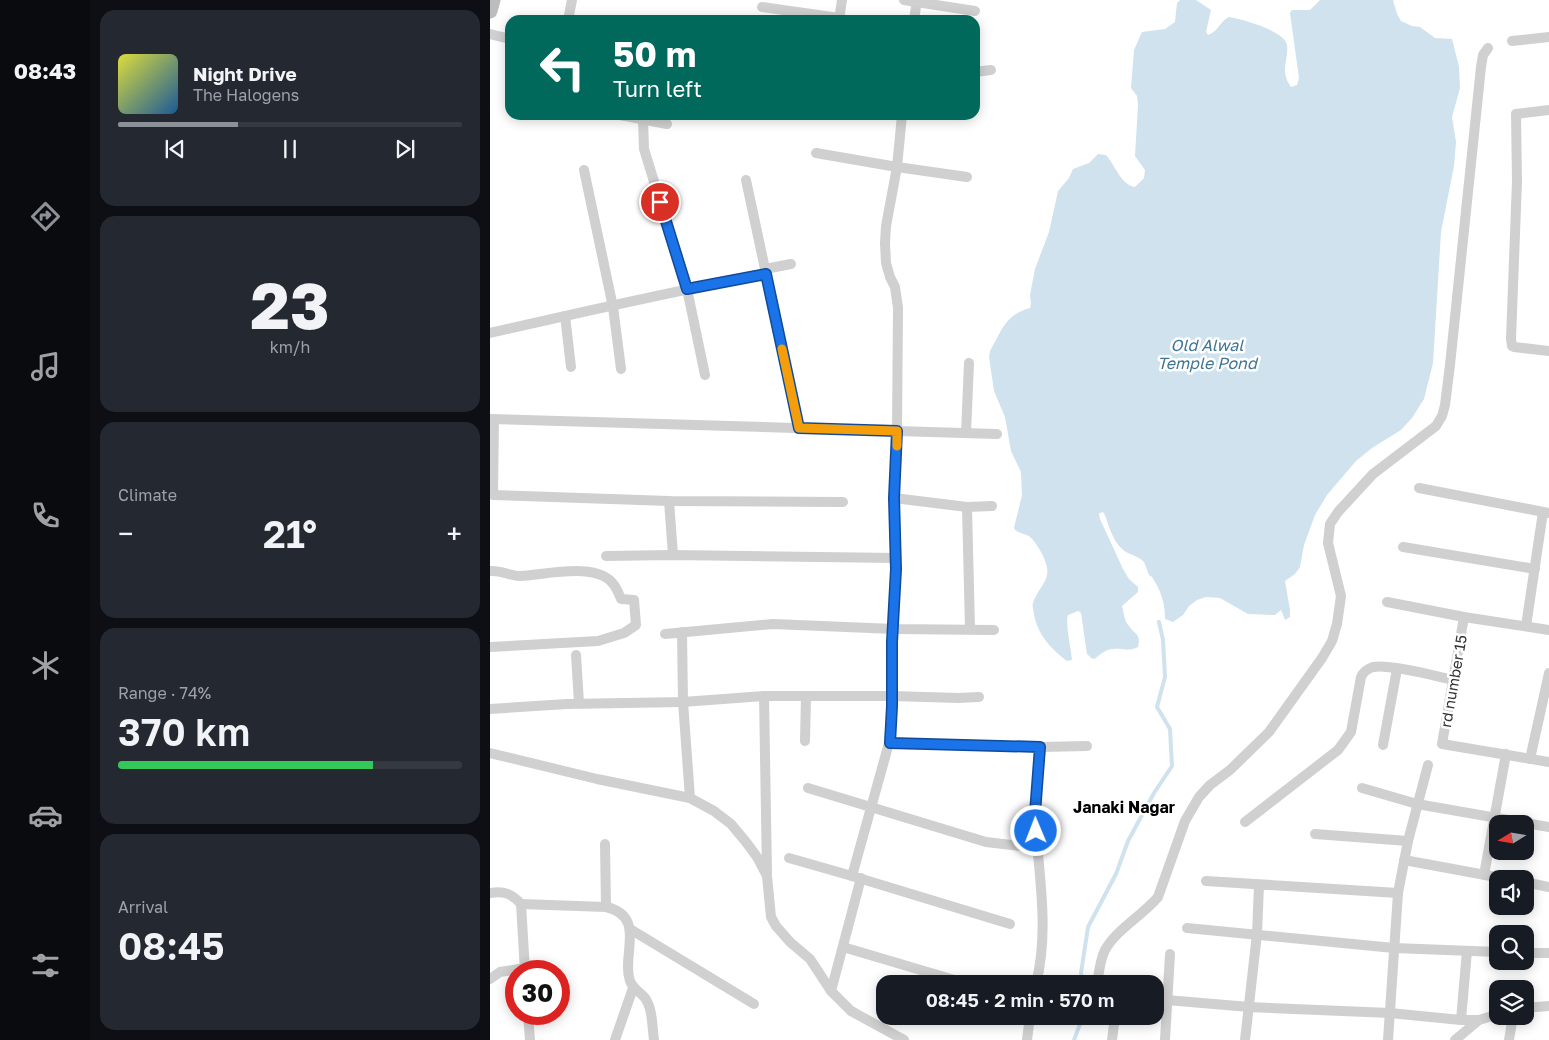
<!DOCTYPE html>
<meta charset="utf-8">
<style>
body{margin:0;font-family:"Golos Text",sans-serif;background:#242831;color:#f1f3f6;height:100vh;display:flex;flex-direction:column;font-size:19px;white-space:nowrap}
*{box-sizing:border-box;margin:0}
p{font-size:16px;color:#9ea1a6}
.icon{flex:none;width:28px;height:28px;fill:none;stroke:currentColor;stroke-width:2;stroke-linecap:round;stroke-linejoin:round}
.map{position:relative;flex:1;overflow:hidden}
.panel{display:flex;flex-direction:column;gap:10px;padding:10px;background:#0d0f14;width:400px}
.panel>*{flex:none}
.hud{position:absolute;left:15px;top:15px;width:475px;height:105px;border-radius:15px;box-shadow:0 2px 12px #0003;background:#00695c;color:#fff;overflow:hidden}
.needle{width:32px;rotate:259deg}
.fabs{position:absolute;left:999px;top:815px;display:grid;gap:10px}
.fabs a{display:grid;place-items:center;width:45px;height:45px;border-radius:10px;background:#171b24;box-shadow:0 2px 12px #0003;font-size:25px}
.speed{position:absolute;left:15px;top:960px;display:flex;gap:10px;font-size:25px;font-weight:700;text-align:center}
.speed>*{display:grid;place-content:center;width:65px;height:65px;border-radius:50%;background:#171b24;box-shadow:0 2px 12px #0003;line-height:1}
.speed .limit{border:8px solid #d22;background:#fff;color:#111}
.pin{position:absolute;display:grid;place-items:center;width:42px;height:42px;color:#fff;margin:-21px;border:2px solid #fff;border-radius:50%;box-shadow:0 1px 5px #0007}
.me{position:absolute;width:55px;margin:-28px;rotate:359deg;stroke-linejoin:round;filter:drop-shadow(0 0 4px #0008)}
.turn{display:flex;align-items:center;gap:18px;height:105px;padding:0 25px;font-size:22px}
.turn .icon{width:65px;height:65px;stroke-width:2.5}
.turn b{display:block;font-size:35px;line-height:42px}
.big{font-size:38px;font-weight:600;line-height:1.1}
.panel .tile{flex:1;display:flex;flex-direction:column;justify-content:center;gap:8px;min-width:0;padding:0 18px;border-radius:15px;background:#242831}
.panel .dial{align-items:center;gap:0}
.dial b{font-size:65px;line-height:1}
.song{display:flex;align-items:center;gap:15px}
.cover{width:60px;height:60px;border-radius:8px;background:linear-gradient(135deg,hsl(60 70% 55%),hsl(210 70% 35%))}
.played{height:5px;border-radius:2px;background:linear-gradient(90deg,#8c9099 35%,#363941 35%)}
.keys{display:flex;justify-content:space-around;direction:ltr}
.heat{display:flex;justify-content:space-between;align-items:center;font-size:28px;direction:ltr}
.charge{height:8px;border-radius:4px;background:linear-gradient(90deg,#34c759 74%,#363941 0)}
.trip{position:absolute;left:386px;top:975px;width:288px;height:50px;border-radius:15px;background:#171b24;box-shadow:0 2px 12px #0003;font-weight:600;line-height:50px;text-align:center}
main{display:flex;flex:1;min-height:0}
.dock{display:flex;flex-direction:column;width:90px;justify-content:space-around;align-items:center;background:#090b0e;color:#9ea1a6}
.dock .icon{width:35px;height:35px}
.dock .on{color:#8c9099}
.dock b{font-size:22px;color:#f1f3f6}
.map>svg:first-child{display:block}
.water{fill:#cfe2ee}
.lines{fill:none;stroke-linecap:round;stroke-linejoin:round}
.stream{stroke:#cfe2ee;stroke-width:4}
.minor{stroke:#d0d0d0;stroke-width:10}
.secondary{stroke:#bdbdbd;stroke-width:15}
.route-casing{stroke:#114b97;stroke-width:12}
.route{stroke:#1a73e8;stroke-width:9}
.slow{stroke:#f59e0b;stroke-width:9}
.labels{text-anchor:middle;dominant-baseline:central;stroke-width:5;stroke-linejoin:round;paint-order:stroke}
.street-label{font-size:15px;fill:#333;stroke:#fff}
.water-label{font-size:16px;font-style:italic;fill:#3f7597;stroke:#fff}
.neighbourhood-label{font-size:16px;font-weight:bold;fill:#000;stroke:#fff}
</style>
<main>
<nav class="dock">
<b>08:43</b>
<svg class="icon on" aria-label="directions" viewBox="0 0 24 24"><path d="M12 3l9 9-9 9-9-9zM9 14v-3h6M13 9l2 2-2 2"/></svg>
<svg class="icon" aria-label="music" viewBox="0 0 24 24"><path d="M9 18V5l10-2v13"/><circle cx="6" cy="18" r="3"/><circle cx="16" cy="16" r="3"/></svg>
<svg class="icon" aria-label="phone" viewBox="0 0 24 24"><path d="M5 4h4l2 5-3 2q2 4 5 5l2-3 5 2v4C11 20 4 13 5 4z"/></svg>
<svg class="icon" aria-label="climate" viewBox="0 0 24 24"><path d="M12 3v18M4 7l16 10M4 17L20 7"/></svg>
<svg class="icon" aria-label="car" viewBox="0 0 24 24"><path d="M5 17H2v-5l4-1 3-4h7l3 4 3 1v5h-3M9 17h6M6 11h13"/><circle cx="7" cy="17" r="2"/><circle cx="17" cy="17" r="2"/></svg>
<svg class="icon" aria-label="filters" viewBox="0 0 24 24"><path d="M4 7h16M4 17h16"/><circle cx="9" cy="7" r="2"/><circle cx="15" cy="17" r="2"/></svg>
</nav>
<section class="panel">
<div class="tile">
<div class="song"><i class="cover"></i><div><b>Night Drive</b><p>The Halogens</p></div></div>
<div class="played"></div>
<div class="keys"><svg class="icon" aria-label="previous" viewBox="0 0 24 24"><path d="M18 5L8 12l10 7zM5 5v14"/></svg><svg class="icon" aria-label="pause" viewBox="0 0 24 24"><path d="M8 5v14M16 5v14"/></svg><svg class="icon" aria-label="next" viewBox="0 0 24 24"><path d="M6 5l10 7-10 7zM19 5v14"/></svg></div>
</div>
<div class="tile dial"><b>23</b><p>km/h</p></div>
<div class="tile"><p>Climate</p>
<div class="heat"><a>−</a><b class="big">21°</b><a>+</a></div>
</div>
<div class="tile"><p>Range · 74%</p><b class="big">370 km</b><div class="charge"></div></div>
<div class="tile"><p>Arrival</p><b class="big">08:45</b></div>
</section>
<div class="map">
<svg width="1059" height="1040" viewBox="0 0 1059 1040">
<rect width="100%" height="100%" fill="#fff"/>
<!-- water -->
<path class="water" d="M690,0H706L721,10L716,32L718,35C728,32 730,21 739,17C752,19 795,31 797,45C799,61 789,70 801,87L807,85L809,78L800,13L802,10H820L830,0H903L907,14L911,21L922,26L930,27L945,38L962,39L969,67L970,88L962,117L966,142L964,166L951,232L943,363L934,399L922,418L911,430L882,448L866,461L837,495L825,515L814,545L810,567L805,574L795,581L800,610V617L795,620L791,610L785,615L758,614L730,598L716,597L707,600L699,606L693,615L683,622L675,619C675,602 671,591 662,577L659,575C657,571 656,564 653,561C647,555 638,555 632,549C622,540 619,525 614,513L612,512L609,514L610,519L633,569L639,579L648,587V592L632,606C634,613 634,621 639,626C646,636 651,633 648,647C639,652 632,648 623,649C616,649 610,655 604,659L601,658L597,654L591,613L588,611L578,615C575,623 581,649 582,660L577,661C561,649 548,635 544,615C544,611 542,607 543,603C547,589 562,580 556,564C554,556 546,542 540,537C535,533 527,534 524,528L532,495L531,472L521,451L515,417L504,391L499,357L500,351C512,330 515,315 540,308L541,304L540,295L545,269L559,232L568,191L579,178L583,169L599,163L608,154L616,155C625,165 631,185 645,187L654,178L655,170L645,156L648,105L647,96L641,88L644,50L652,32L675,29L685,22L687,3Z"/>
<g class="lines">
<!-- stream -->
<g class="stream">
<path d="M592,984L591,973L598,927L626,874L638,841L664,793L682,766L680,729L667,707L675,677L673,640L669,622"/>
<path d="M584,1040L593,1016"/>
</g>
<!-- minor -->
<g class="minor">
<path d="M414,0L485,11"/>
<path d="M272,7L349,18"/>
<path d="M78,20L82,0"/>
<path d="M349,20L352,0"/>
<path d="M424,20L427,0"/>
<path d="M0,34L20,39"/>
<path d="M1022,41L1059,37"/>
<path d="M485,72L501,70"/>
<path d="M1059,110L1026,114L1027,181L1021,339L1022,346L1024,347L1059,351"/>
<path d="M130,115L177,124"/>
<path d="M153,119L154,149L197,289L215,375"/>
<path d="M326,153L407,167L477,177"/>
<path d="M94,170L123,307L131,369"/>
<path d="M256,180L309,428"/>
<path d="M275,269L301,264"/>
<path d="M75,316L81,367"/>
<path d="M0,333C92,312 183,291 276,274"/>
<path d="M0,419L507,434"/>
<path d="M4,419L3,495L179,501L353,502"/>
<path d="M476,433L479,363"/>
<path d="M929,488L1059,513"/>
<path d="M404,498L477,507L502,506"/>
<path d="M179,501L183,555"/>
<path d="M477,507L480,629"/>
<path d="M913,547L1045,569"/>
<path d="M116,556L183,555L406,558"/>
<path d="M0,571C11,570 20,576 30,576C55,575 108,561 124,585C127,589 129,594 131,599L144,600L146,625L134,633L108,641L0,647"/>
<path d="M897,602L974,617L1059,630"/>
<path d="M974,617L952,744L1059,762"/>
<path d="M1036,626L1053,512"/>
<path d="M192,632L193,702L200,798"/>
<path d="M175,634L283,624L404,629L504,630"/>
<path d="M86,655L89,703"/>
<path d="M274,696L277,873"/>
<path d="M0,709L77,704L193,702L274,696H402L468,698L489,697"/>
<path d="M315,741L316,696"/>
<path d="M399,743L551,747C549,770 545,793 545,816C548,872 560,928 546,984"/>
<path d="M893,745L907,669"/>
<path d="M551,747L597,746"/>
<path d="M0,753L107,779L200,798L224,811L241,824L256,842L267,857L277,876L281,917L286,926L300,942L320,959L341,991"/>
<path d="M1040,759L1059,673"/>
<path d="M318,788L496,842L547,848"/>
<path d="M872,788L927,804L1059,827"/>
<path d="M755,822L848,750L861,732L871,677C873,672 877,669 883,667C900,664 945,676 964,680"/>
<path d="M825,834L918,841"/>
<path d="M115,844L116,907"/>
<path d="M299,858L362,876L520,924"/>
<path d="M914,860L1017,879"/>
<path d="M994,875L1016,754"/>
<path d="M362,876L399,743L402,706V642L406,569L404,498L407,431L408,308L405,287L400,277L396,263L395,243L396,226L407,167L412,115"/>
<path d="M371,878L341,991L361,1011L414,1040"/>
<path d="M716,881L908,893"/>
<path d="M1035,882L1059,887"/>
<path d="M0,893C14,891 21,893 31,904L35,971"/>
<path d="M31,904L116,907C157,916 131,956 140,981C143,989 150,992 155,998C163,1009 162,1027 164,1040"/>
<path d="M697,928L904,948L1008,952"/>
<path d="M140,929L264,1004"/>
<path d="M353,947L478,984"/>
<path d="M1035,953H1059"/>
<path d="M0,979L10,972L35,968"/>
<path d="M607,984C609,972 610,960 615,950C626,930 653,915 668,897L695,821L709,797L720,785L740,770L779,732L832,658L842,641L847,624L851,596L838,543L840,524L848,512L883,474L946,426L952,416L955,405L960,365L991,67L993,55L998,48"/>
<path d="M665,999L759,1007L900,1013L971,1020H989"/>
<path d="M1035,1008L1059,1006"/>
<path d="M38,1014L40,1040"/>
<path d="M971,1020L977,951"/>
<path d="M125,1040L143,988"/>
<path d="M537,1040L540,1016"/>
<path d="M622,1040L625,1016"/>
<path d="M675,1040L680,954"/>
<path d="M755,1040L767,934L769,885"/>
<path d="M898,1040L908,893L918,841L938,765"/>
<path d="M965,1040L989,1020L1008,1014"/>
<path d="M1019,1040L1023,1016"/>
</g>
<!-- secondary -->
<path class="secondary" d="M0,11L3,0"/>
</g>
<g class="lines">
<defs>
<path id="route" d="M170,202L197,289L276,274L309,428L407,431L404,498L406,569L402,642V706L400,743L550,747L545,813L546,831"/>
</defs>
<!-- route casing -->
<use href="#route" class="route-casing"/>
<!-- route -->
<use href="#route" class="route"/>
<!-- slow -->
<path class="slow" d="M292,349L309,428L407,431V446"/>
</g>
<g class="labels">
<!-- street labels -->
<g class="street-label">
<text transform="translate(963 681) rotate(-80)">rd number 15</text>
</g>
<!-- water labels -->
<g class="water-label">
<text x="717" y="345">Old Alwal<tspan x="717" dy="18">Temple Pond</tspan></text>
</g>
<!-- neighbourhood labels -->
<g class="neighbourhood-label">
<text x="634" y="807">Janaki Nagar</text>
</g>
</g>
</svg>
<div class="fabs">
<a><svg class="needle" viewBox="-14 -14 28 28"><path d="M0-13l5 13h-10z" fill="#e53935"/><path d="M0 13l5-13h-10z" fill="#9ea1a6"/></svg></a>
<a><svg class="icon" aria-label="sound" viewBox="0 0 24 24"><path d="M4 9h4l5-4v14l-5-4H4zM17 9q2 3 0 6"/></svg></a>
<a><svg class="icon" aria-label="search" viewBox="0 0 24 24"><circle cx="10" cy="10" r="6"/><path d="M15 15l6 6"/></svg></a>
<a><svg class="icon" aria-label="layers" viewBox="0 0 24 24"><path d="M12 4l9 5-9 5-9-5zM3 14l9 5 9-5"/></svg></a>
</div>
<div class="speed"><div class="limit">30</div></div>
<div class="pin" style="left:170px;top:202px;background:#d93025"><svg class="icon" aria-label="arrive" viewBox="0 0 24 24"><path d="M6 21V4h12l-3 4 3 4H6"/></svg></div>
<svg class="me" style="left:546px;top:831px" viewBox="-20 -20 40 40"><circle r="17" fill="#1a73e8" stroke="#fff" stroke-width="3"/><path d="M0-11L8 9 0 5-8 9z" fill="#fff"/></svg>
<div class="trip">08:45 · 2 min · 570 m</div>
<div class="hud">
<div class="turn"><svg class="icon" aria-label="left" viewBox="0 0 24 24"><path d="M17 20v-9H6M10 6l-5 5 5 5"/></svg><div><b>50 m</b>Turn left</div></div>
</div>
</div>
</main>
